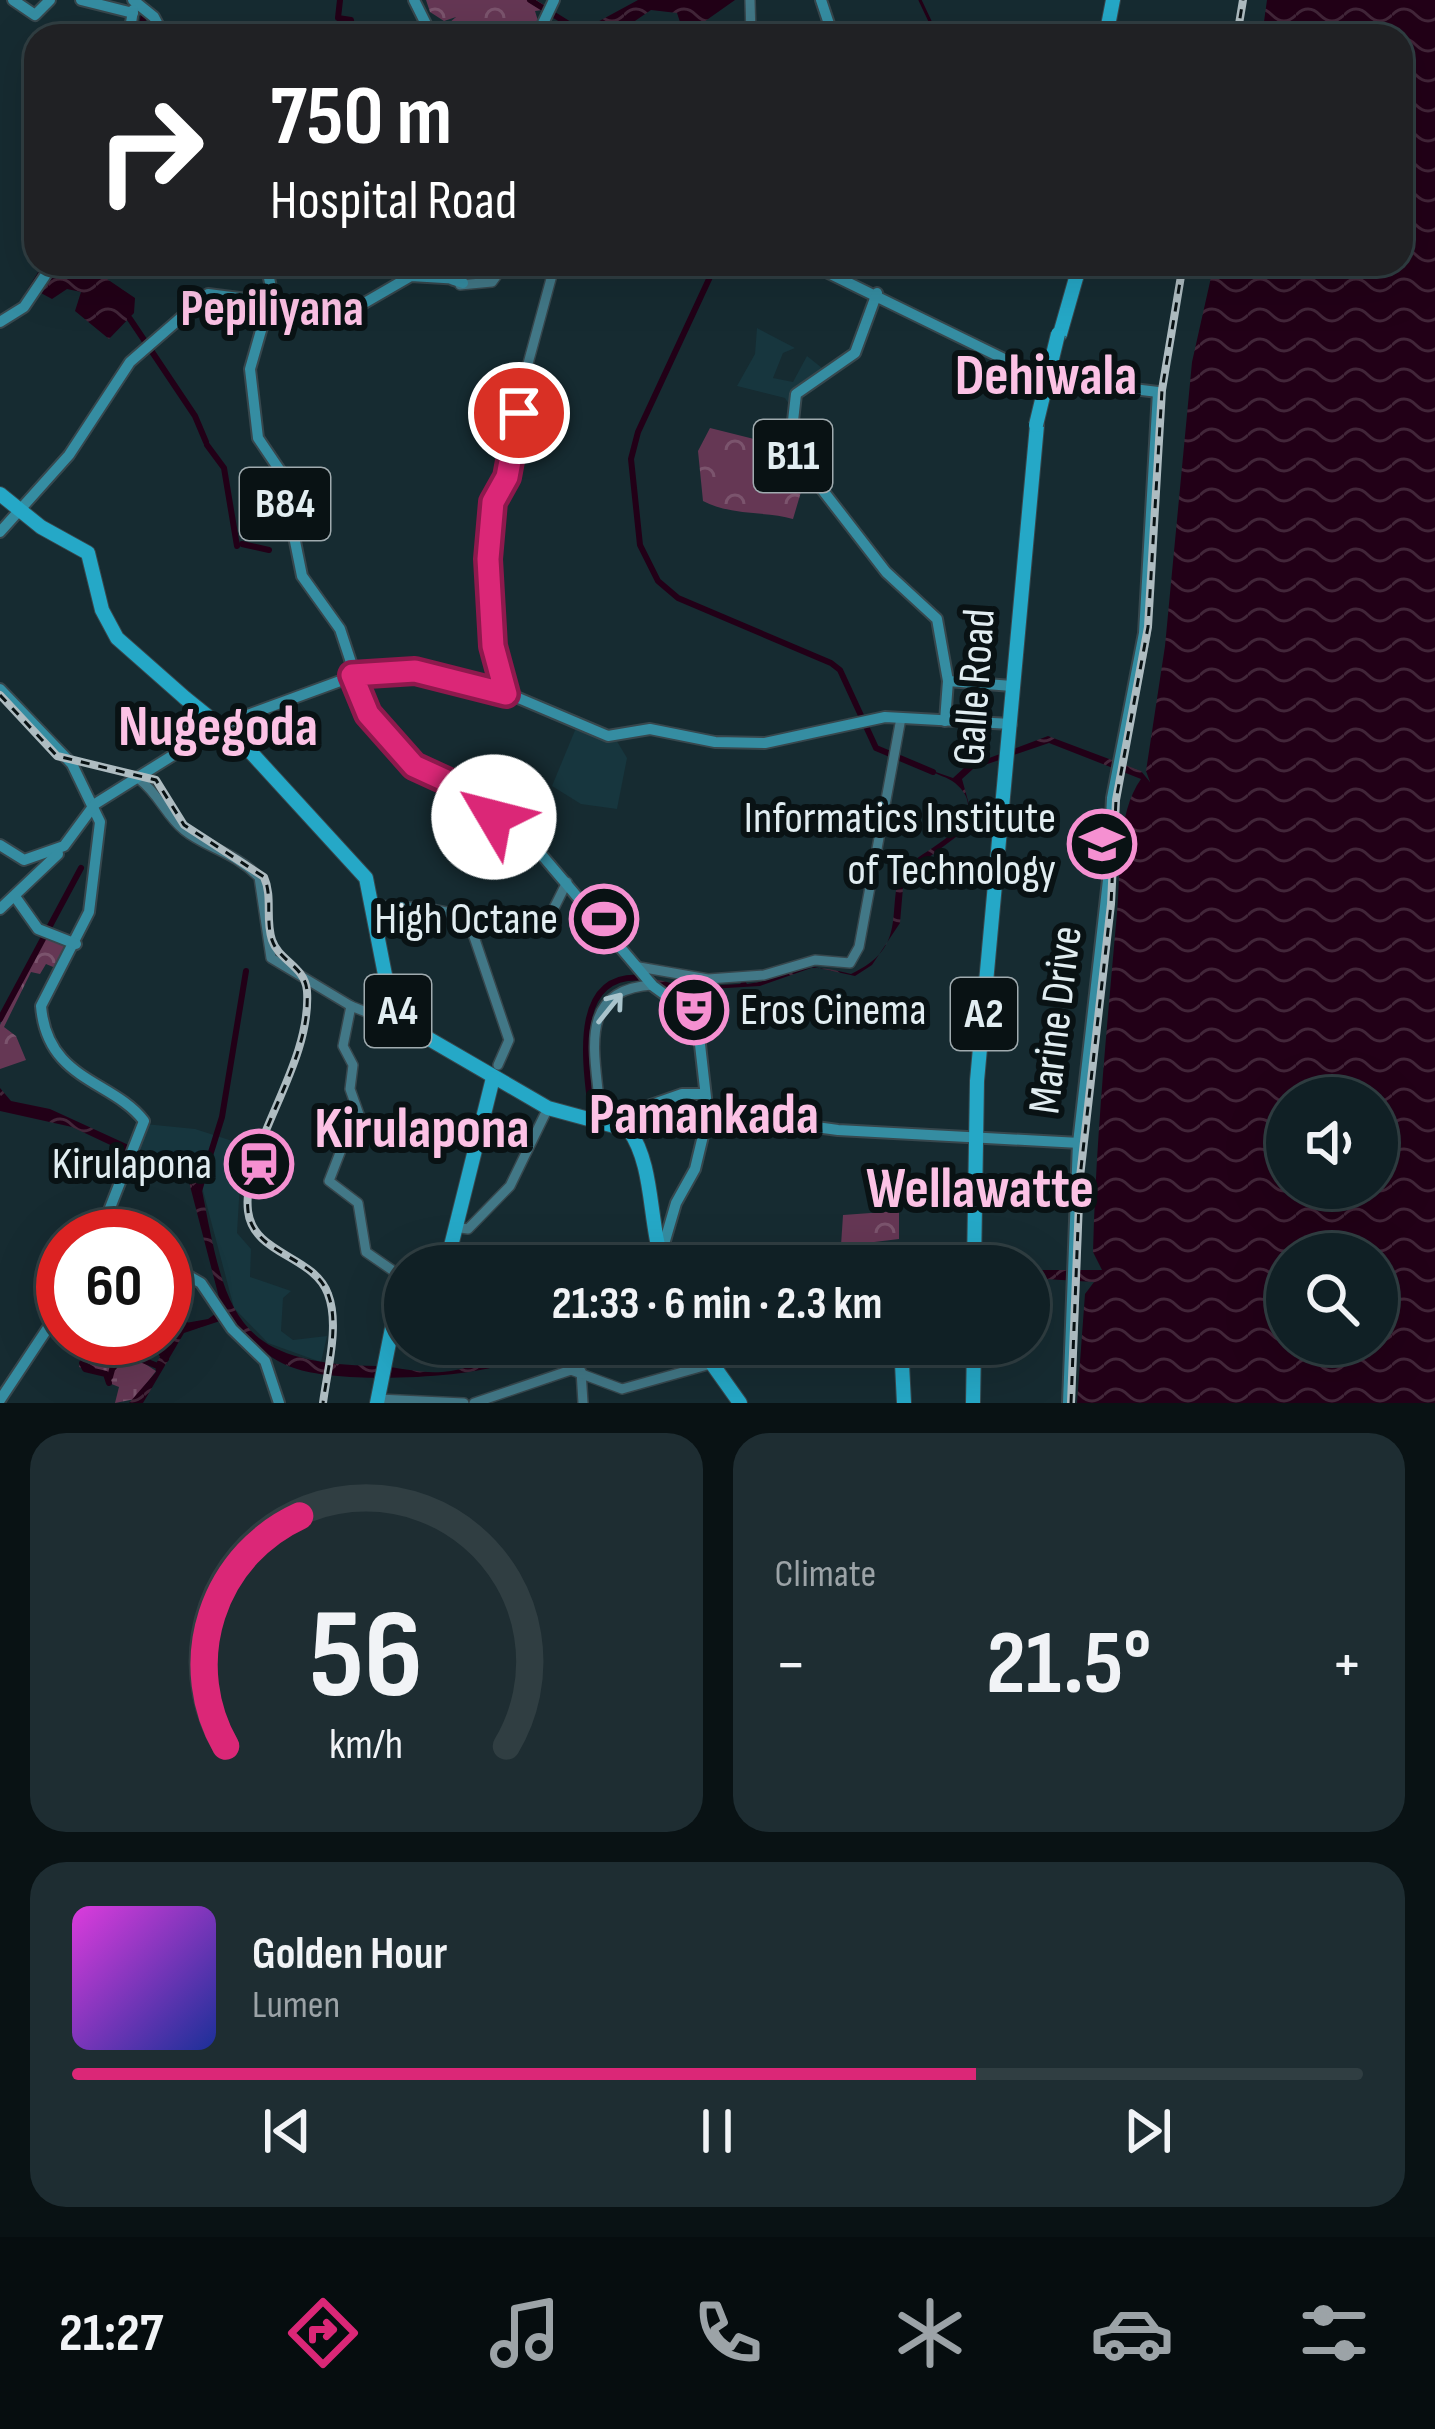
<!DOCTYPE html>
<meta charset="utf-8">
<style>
body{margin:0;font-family:"Sofia Sans Condensed",sans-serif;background:#1e2d32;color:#f1f3f6;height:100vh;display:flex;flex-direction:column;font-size:45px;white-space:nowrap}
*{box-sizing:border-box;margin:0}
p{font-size:39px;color:#9ca3a7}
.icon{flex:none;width:66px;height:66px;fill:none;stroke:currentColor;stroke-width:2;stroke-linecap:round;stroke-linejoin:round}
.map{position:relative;height:1403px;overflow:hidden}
.drawer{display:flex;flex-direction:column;gap:30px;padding:30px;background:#091214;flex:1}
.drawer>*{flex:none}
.top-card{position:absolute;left:24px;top:24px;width:1389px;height:252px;border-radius:36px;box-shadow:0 12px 48px #0002,0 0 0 3px #303e42;background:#202124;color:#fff;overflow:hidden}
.fabs{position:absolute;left:1266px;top:1077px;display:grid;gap:24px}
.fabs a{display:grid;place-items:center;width:132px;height:132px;border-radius:50%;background:#102025;box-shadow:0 12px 48px #0002,0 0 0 3px #303e42;font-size:60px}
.speed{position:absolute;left:36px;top:1209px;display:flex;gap:24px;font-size:60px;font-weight:700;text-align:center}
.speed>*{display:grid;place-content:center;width:156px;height:156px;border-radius:50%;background:#102025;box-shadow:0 12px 48px #0002,0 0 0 3px #303e42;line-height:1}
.speed .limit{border:18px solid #d22;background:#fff;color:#111}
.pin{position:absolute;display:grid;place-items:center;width:102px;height:102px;color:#fff;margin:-51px;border:6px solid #fff;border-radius:50%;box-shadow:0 3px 12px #0007}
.me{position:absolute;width:132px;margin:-66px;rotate:307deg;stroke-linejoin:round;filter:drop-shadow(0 0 9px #0008)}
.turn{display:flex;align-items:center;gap:42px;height:252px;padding:0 48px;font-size:54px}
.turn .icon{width:156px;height:156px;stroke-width:2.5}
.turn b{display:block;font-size:84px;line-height:102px}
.big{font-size:90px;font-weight:700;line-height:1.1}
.drawer .tile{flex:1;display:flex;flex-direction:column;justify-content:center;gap:18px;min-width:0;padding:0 42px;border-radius:36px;background:#1e2d32}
.drawer .dial{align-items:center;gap:0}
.dial svg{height:312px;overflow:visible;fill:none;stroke:#303e42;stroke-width:7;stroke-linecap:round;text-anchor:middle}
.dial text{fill:#f1f3f6;stroke:none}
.song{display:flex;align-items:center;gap:36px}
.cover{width:144px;height:144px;border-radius:18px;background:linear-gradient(135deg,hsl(300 70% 55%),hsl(230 70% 35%))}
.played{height:12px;border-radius:6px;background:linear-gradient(90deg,#db2777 70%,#303e42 70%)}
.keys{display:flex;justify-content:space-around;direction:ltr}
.heat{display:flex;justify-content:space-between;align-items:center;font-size:66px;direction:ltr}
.drawer .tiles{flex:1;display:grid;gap:30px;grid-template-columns:1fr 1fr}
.tile:last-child{grid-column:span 2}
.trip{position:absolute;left:384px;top:1245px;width:666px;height:120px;border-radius:60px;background:#102025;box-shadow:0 12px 48px #0002,0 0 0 3px #303e42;font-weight:700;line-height:120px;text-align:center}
.tab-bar{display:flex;height:192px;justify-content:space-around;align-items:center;background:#060d0f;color:#9ca3a7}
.tab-bar .icon{width:84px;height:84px}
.tab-bar .on{color:#db2777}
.tab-bar b{font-size:54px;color:#f1f3f6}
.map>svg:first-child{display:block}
.built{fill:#17363e}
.wetland{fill:url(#wetland-marsh)}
.park{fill:url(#park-crowns)}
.water{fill:url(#water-waves);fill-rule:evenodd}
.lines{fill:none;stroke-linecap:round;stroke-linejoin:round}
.stream{stroke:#220017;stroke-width:3}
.canal{stroke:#220017;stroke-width:6}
.secondary-casing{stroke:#37474d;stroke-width:12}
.primary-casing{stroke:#37474d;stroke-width:14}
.highway-casing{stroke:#37474d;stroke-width:16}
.secondary{stroke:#427887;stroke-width:9}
.primary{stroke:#358da2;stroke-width:10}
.highway{stroke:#25a8c7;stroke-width:14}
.rail-casing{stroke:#aebcc1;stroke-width:8}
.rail{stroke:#091214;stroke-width:3;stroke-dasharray:9;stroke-linecap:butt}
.highway-bridge-casing{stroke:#37474d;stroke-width:16;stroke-linecap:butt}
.highway-bridge{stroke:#25a8c7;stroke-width:14}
.oneway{stroke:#a9c4cc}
.route-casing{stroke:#8e194d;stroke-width:30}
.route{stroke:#db2777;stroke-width:21}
.labels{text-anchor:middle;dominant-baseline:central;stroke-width:12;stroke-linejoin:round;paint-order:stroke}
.shield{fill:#091214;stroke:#a0abaf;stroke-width:3}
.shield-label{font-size:42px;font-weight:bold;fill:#e1edf1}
.street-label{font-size:45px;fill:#e1edf1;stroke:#091214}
.poi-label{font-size:45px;fill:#e1edf1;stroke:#091214;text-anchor:end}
.quarter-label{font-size:51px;font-weight:bold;fill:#fcc2e5;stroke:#091214}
.district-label{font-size:57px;font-weight:bold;fill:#fcc2e5;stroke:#091214}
</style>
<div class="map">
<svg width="1435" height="1403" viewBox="0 0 1435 1403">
<defs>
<pattern id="wetland-marsh" width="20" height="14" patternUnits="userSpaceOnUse" patternTransform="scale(3)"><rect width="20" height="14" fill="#653754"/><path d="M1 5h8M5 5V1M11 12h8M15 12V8" fill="none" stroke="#7b546d"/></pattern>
<pattern id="park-crowns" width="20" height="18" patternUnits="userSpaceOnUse" patternTransform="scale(3)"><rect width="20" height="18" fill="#653754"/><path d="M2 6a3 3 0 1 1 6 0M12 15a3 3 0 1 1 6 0" fill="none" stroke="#7b546d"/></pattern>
<pattern id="water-waves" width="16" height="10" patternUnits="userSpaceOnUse" patternTransform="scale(3)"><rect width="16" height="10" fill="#220017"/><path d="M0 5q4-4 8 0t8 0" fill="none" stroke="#422639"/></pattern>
</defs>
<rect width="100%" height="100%" fill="#162b31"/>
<!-- built -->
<g class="built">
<path d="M757,328L795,348L783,353L773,378L793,382L807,356L827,372L790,406L785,398L737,386L755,354Z"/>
<path d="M576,728L615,738L627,758L617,809L581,804L552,786Z"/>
<path d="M145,1124L195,1129L248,1146L241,1166L237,1233L251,1249L250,1277L291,1291L283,1298L281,1331L293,1340L327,1336L321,1362L268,1343L234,1308L201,1183L182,1168L138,1148Z"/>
</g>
<!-- wetland -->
<path class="wetland" d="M92,1346L107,1354L136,1358L156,1371L135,1399L115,1403L119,1387L109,1383L110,1375L79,1367L82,1359H99L89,1348Z"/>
<!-- park -->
<g class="park">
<path d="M426,0H536L550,9L535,11L538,21L529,36H452L450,28L441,30L456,17L444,21L430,12Z"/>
<path d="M710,428L790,448L812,480L801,492L793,519C767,511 731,516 703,501L698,451Z"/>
<path d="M43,935L70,944L58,969L46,964L40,974L31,972L4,1027L16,1036L26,1060L0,1069V1025Z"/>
<path d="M899,1211V1239L841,1246L843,1215Z"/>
</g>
<!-- water -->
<g class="water">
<path d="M638,0H735L684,36H673L680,22L677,13L651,10L613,36L579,32Z"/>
<path d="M1267,0H1435V1403H1077L1085,1294L1094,1282L1029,1278V1270H1102L1093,1252C1096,1138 1107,1026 1117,913C1121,872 1116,814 1141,779L1049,743L973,769L962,779L970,808L960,834L904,876L900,923L872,965L855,976L814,967L760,986L694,990L667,988L651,978L687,987L740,984L744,979L747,984C799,976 794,959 851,974C909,947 886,911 901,870C919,852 999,820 955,783C948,777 936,775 930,770L953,778L965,767L1048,736L1141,771L1150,782L1146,771L1165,646L1192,362L1214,264H1401V36H1262ZM1287,1098H1377V1188H1287ZM1287,1254H1377V1344H1287Z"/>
<path d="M60,264H103L107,279L135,298L134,313L109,339L75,311L81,292L67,289L52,299L39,292Z"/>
<path d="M0,1088L11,1101L50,1109L192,1174L201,1185C226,1314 232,1364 378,1366C399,1367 422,1374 442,1372C483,1368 516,1344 557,1344C538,1347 523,1358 505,1364C460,1379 339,1384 294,1368C267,1359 248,1338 229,1318L184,1333L143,1403H129L156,1372L155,1365L180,1324L208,1319L222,1309L189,1182L72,1127L0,1111Z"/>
</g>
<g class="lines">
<!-- stream -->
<path class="stream" d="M920,0L937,36"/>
<!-- canal -->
<g class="canal">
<path d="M340,0L338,18L351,20L353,36"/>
<path d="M530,0L588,36"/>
<path d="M140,36L144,14"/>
<path d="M716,264L638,432L631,459L640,545L658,581L678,598L831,663L840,670L876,748L933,772"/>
<path d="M28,294L43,270"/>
<path d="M130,319L195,416L206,442"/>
<path d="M207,445L224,468L237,546"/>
<path d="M242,544L269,550"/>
<path d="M0,1019L81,868"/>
<path d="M592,1118C587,1072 567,969 645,978"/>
<path d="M198,1194L222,1117L246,971"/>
<path d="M165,1310L185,1324"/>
<path d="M149,1338L166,1359"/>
<path d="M93,1348L114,1367"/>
<path d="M92,1369L82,1363L85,1369L106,1374L109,1383"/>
<path d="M110,1377L116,1355L123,1352L155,1365"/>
</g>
<defs>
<g id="secondary">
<path d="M750,0L751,36"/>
<path d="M460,285L492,282L505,264"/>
<path d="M506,694L488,600L493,502L507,477L526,371L555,264"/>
<path d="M139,779C159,794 166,816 184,830C206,848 233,851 259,877L271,958L351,1006L411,1030"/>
<path d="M373,905L426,908L507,924L523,913L549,918L567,882"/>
<path d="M467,916L509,1040L498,1065"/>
<path d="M639,967L708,979L764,975L815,960L850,963L859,947L901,718"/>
<path d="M351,1006L343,1046L353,1065L350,1089L362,1123L341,1150L329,1181L358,1203L366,1252L405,1279"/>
<path d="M600,1124C602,1072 567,990 652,985"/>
<path d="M461,1228L468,1229L510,1186L547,1110"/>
<path d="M581,1371L583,1403"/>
<path d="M378,1399L464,1403"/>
<path d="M474,1403L571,1370L622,1389L711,1364"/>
</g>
<g id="primary">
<path d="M13,0L35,15L50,0"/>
<path d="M81,0L133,13"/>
<path d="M133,0L154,17L164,36"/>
<path d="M414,0L432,36"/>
<path d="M821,0L833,36"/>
<path d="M129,36L133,10"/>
<path d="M537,36L554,0"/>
<path d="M266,264L272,292L250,369L258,438L281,472L302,576L340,629L368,714L416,768L462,789L489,815L524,834L653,986L697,1018L708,1115L695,1169L676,1203L664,1244"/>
<path d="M810,264L1043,378L1158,392L1144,633L1112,798L1108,880L1078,1143L1068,1403"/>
<path d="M877,293L855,353L796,394L790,448L886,572L937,619L948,681L945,721"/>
<path d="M0,322L24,307L53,264"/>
<path d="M0,532L69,455L130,362L208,294L247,299L308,321L354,309L411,276L460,279L463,283L451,279"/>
<path d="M948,681L1012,686"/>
<path d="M0,689L72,764L100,822L89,912L41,1006C47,1081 113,1080 144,1121L99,1236"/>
<path d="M0,845L24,860L64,846L95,804L223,724L362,673L434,675L516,697L608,736L650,729L715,742L765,743L885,717L1011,724"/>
<path d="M16,898L38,929L76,944"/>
<path d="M0,909L58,854"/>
<path d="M706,1112L838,1130L1080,1143"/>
<path d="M605,1121L682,1094H703"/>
<path d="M165,1280L185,1274L201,1283L232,1329L265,1361L279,1403"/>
<path d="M0,1400L63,1305"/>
</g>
<g id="highway">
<path d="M1106,36L1113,0"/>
<path d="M1060,334L1080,264"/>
<path d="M0,494L41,527L88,553L102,610L117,638L185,698"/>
<path d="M247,748L366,878L388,990L412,1029L548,1108L629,1130C655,1167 648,1224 664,1266"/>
<path d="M446,1266L493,1078"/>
<path d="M897,1266L911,1260L974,1264"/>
<path d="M974,1266L977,1081L1037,425"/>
<path d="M698,1344L740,1403"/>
<path d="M901,1344L904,1403"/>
<path d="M377,1403L392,1328L405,1307"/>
<path d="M973,1403L974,1344"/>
</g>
</defs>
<!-- secondary casing -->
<use href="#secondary" class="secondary-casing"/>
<!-- primary casing -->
<use href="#primary" class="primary-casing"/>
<!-- highway casing -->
<use href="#highway" class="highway-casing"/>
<!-- secondary -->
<use href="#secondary" class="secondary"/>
<!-- primary -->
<use href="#primary" class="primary"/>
<!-- highway -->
<use href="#highway" class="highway"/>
<defs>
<g id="rail">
<path d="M1237,36L1243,0"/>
<path d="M0,695L57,756L156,780L184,825L264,877C273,897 265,919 272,940C279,961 305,966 307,991C312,1067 241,1146 248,1211C253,1255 314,1255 328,1294C340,1325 327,1371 323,1403"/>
<path d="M1071,1403L1080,1177L1111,904L1116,800L1148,627L1162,390L1183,264"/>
</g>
</defs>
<!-- rail casing -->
<use href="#rail" class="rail-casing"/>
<!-- rail -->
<use href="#rail" class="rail"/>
<defs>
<g id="highway-bridge">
<path d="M1036,425L1058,334"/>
<path d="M185,698L247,748"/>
</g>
</defs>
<!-- highway-bridge casing -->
<use href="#highway-bridge" class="highway-bridge-casing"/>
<!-- highway-bridge -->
<use href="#highway-bridge" class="highway-bridge"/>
</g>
<!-- one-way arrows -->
<defs><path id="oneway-shaft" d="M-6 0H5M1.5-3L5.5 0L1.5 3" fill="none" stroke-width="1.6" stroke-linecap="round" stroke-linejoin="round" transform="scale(3)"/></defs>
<use class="oneway" href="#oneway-shaft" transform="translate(610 1008) rotate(-51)"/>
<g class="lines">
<defs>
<path id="route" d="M494,817L462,788L414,766L368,714L352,675L415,671L506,694L493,646L488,559L493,502L507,477L519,413"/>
</defs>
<!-- route casing -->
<use href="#route" class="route-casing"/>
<!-- route -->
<use href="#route" class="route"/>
</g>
<!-- icons -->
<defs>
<symbol id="university-ring" viewBox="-11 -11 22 22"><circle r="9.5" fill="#091214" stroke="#f590d1" stroke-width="1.5"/><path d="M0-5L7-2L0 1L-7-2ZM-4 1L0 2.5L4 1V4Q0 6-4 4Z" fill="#f590d1"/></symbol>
<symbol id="stadium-ring" viewBox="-11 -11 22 22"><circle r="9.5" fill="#091214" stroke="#f590d1" stroke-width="1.5"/><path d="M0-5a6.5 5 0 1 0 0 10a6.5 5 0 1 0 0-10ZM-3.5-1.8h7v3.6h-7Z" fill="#f590d1"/></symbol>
<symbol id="theatre-ring" viewBox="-11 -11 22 22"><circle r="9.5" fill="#091214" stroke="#f590d1" stroke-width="1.5"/><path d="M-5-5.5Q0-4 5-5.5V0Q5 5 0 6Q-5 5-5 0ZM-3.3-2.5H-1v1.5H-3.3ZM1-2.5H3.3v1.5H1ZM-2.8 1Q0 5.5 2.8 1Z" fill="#f590d1"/></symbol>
<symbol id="station-ring" viewBox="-11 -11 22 22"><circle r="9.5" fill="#091214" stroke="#f590d1" stroke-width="1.5"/><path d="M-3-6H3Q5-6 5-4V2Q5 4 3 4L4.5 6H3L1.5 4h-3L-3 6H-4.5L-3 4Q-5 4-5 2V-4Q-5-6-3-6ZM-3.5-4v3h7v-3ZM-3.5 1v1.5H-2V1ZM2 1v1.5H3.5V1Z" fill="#f590d1"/></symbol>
</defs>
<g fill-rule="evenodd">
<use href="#university-ring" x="1064" y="806" width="76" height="76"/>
<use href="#stadium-ring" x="566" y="881" width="76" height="76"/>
<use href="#theatre-ring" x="656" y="972" width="76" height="76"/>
<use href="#station-ring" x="221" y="1126" width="76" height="76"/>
</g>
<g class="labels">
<!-- shield labels -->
<g class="shield">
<rect x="754" y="420" width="78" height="72" rx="9"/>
<rect x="240" y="468" width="90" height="72" rx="9"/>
<rect x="365" y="975" width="66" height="72" rx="9"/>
<rect x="951" y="978" width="66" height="72" rx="9"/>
</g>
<g class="shield-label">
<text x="793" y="456">B11</text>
<text x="285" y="504">B84</text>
<text x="398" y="1011">A4</text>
<text x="984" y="1014">A2</text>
</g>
<!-- street labels -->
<g class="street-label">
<text transform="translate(975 687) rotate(-86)">Galle Road</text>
<text transform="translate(1056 1020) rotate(-83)">Marine Drive</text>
</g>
<!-- poi labels -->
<g class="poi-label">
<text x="1056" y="818">Informatics Institute<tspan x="1056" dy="52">of Technology</tspan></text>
<text x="558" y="919">High Octane</text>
<text x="740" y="1010" text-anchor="start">Eros Cinema</text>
<text x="212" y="1164">Kirulapona</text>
</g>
<!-- quarter labels -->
<g class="quarter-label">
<text x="272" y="309">Pepiliyana</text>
</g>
<!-- district labels -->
<g class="district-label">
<text x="1046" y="377">Dehiwala</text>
<text x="218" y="728">Nugegoda</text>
<text x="704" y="1116">Pamankada</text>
<text x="422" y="1130">Kirulapona</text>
<text x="980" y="1190">Wellawatte</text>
</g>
</g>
</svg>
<div class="fabs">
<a><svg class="icon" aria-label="sound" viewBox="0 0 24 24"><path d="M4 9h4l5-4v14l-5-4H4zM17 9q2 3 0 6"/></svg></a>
<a><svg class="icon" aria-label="search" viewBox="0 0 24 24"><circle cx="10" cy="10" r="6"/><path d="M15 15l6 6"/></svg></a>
</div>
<div class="speed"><div class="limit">60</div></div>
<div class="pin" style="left:519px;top:413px;background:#d93025"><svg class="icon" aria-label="arrive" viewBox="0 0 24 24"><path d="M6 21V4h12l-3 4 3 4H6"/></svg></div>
<svg class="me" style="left:494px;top:817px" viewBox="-20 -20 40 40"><circle r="19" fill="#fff"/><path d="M0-13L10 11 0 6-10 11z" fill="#db2777"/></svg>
<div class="trip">21:33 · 6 min · 2.3 km</div>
<div class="top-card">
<div class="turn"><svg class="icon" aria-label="right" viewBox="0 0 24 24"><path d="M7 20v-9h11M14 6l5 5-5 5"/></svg><div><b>750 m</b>Hospital Road</div></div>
</div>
</div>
<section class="drawer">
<div class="tiles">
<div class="tile dial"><svg viewBox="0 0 100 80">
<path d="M14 69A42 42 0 1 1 86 69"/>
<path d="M14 69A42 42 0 0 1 33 10" stroke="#db2777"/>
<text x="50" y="56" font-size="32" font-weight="700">56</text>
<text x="50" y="72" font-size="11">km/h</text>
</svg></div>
<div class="tile"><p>Climate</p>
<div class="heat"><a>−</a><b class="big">21.5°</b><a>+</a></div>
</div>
<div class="tile">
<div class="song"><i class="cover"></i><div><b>Golden Hour</b><p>Lumen</p></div></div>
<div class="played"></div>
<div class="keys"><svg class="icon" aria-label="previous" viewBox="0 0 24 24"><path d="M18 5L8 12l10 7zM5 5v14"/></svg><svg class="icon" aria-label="pause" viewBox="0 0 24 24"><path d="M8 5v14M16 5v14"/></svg><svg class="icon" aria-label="next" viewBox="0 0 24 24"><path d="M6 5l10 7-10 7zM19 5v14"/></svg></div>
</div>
</div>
</section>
<nav class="tab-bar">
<b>21:27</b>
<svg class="icon on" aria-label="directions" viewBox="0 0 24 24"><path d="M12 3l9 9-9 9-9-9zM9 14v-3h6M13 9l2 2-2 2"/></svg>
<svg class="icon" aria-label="music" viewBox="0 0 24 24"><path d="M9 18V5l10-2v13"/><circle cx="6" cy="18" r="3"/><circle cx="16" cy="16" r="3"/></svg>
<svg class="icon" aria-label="phone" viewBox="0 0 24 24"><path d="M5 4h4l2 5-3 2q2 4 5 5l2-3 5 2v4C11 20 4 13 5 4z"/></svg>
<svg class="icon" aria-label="climate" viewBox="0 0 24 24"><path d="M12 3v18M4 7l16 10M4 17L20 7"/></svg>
<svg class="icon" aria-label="car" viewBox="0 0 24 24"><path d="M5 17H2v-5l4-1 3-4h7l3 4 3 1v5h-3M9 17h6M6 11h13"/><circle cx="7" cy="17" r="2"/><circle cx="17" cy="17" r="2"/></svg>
<svg class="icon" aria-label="filters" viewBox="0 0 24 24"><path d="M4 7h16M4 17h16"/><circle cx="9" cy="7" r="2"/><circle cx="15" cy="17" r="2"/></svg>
</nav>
